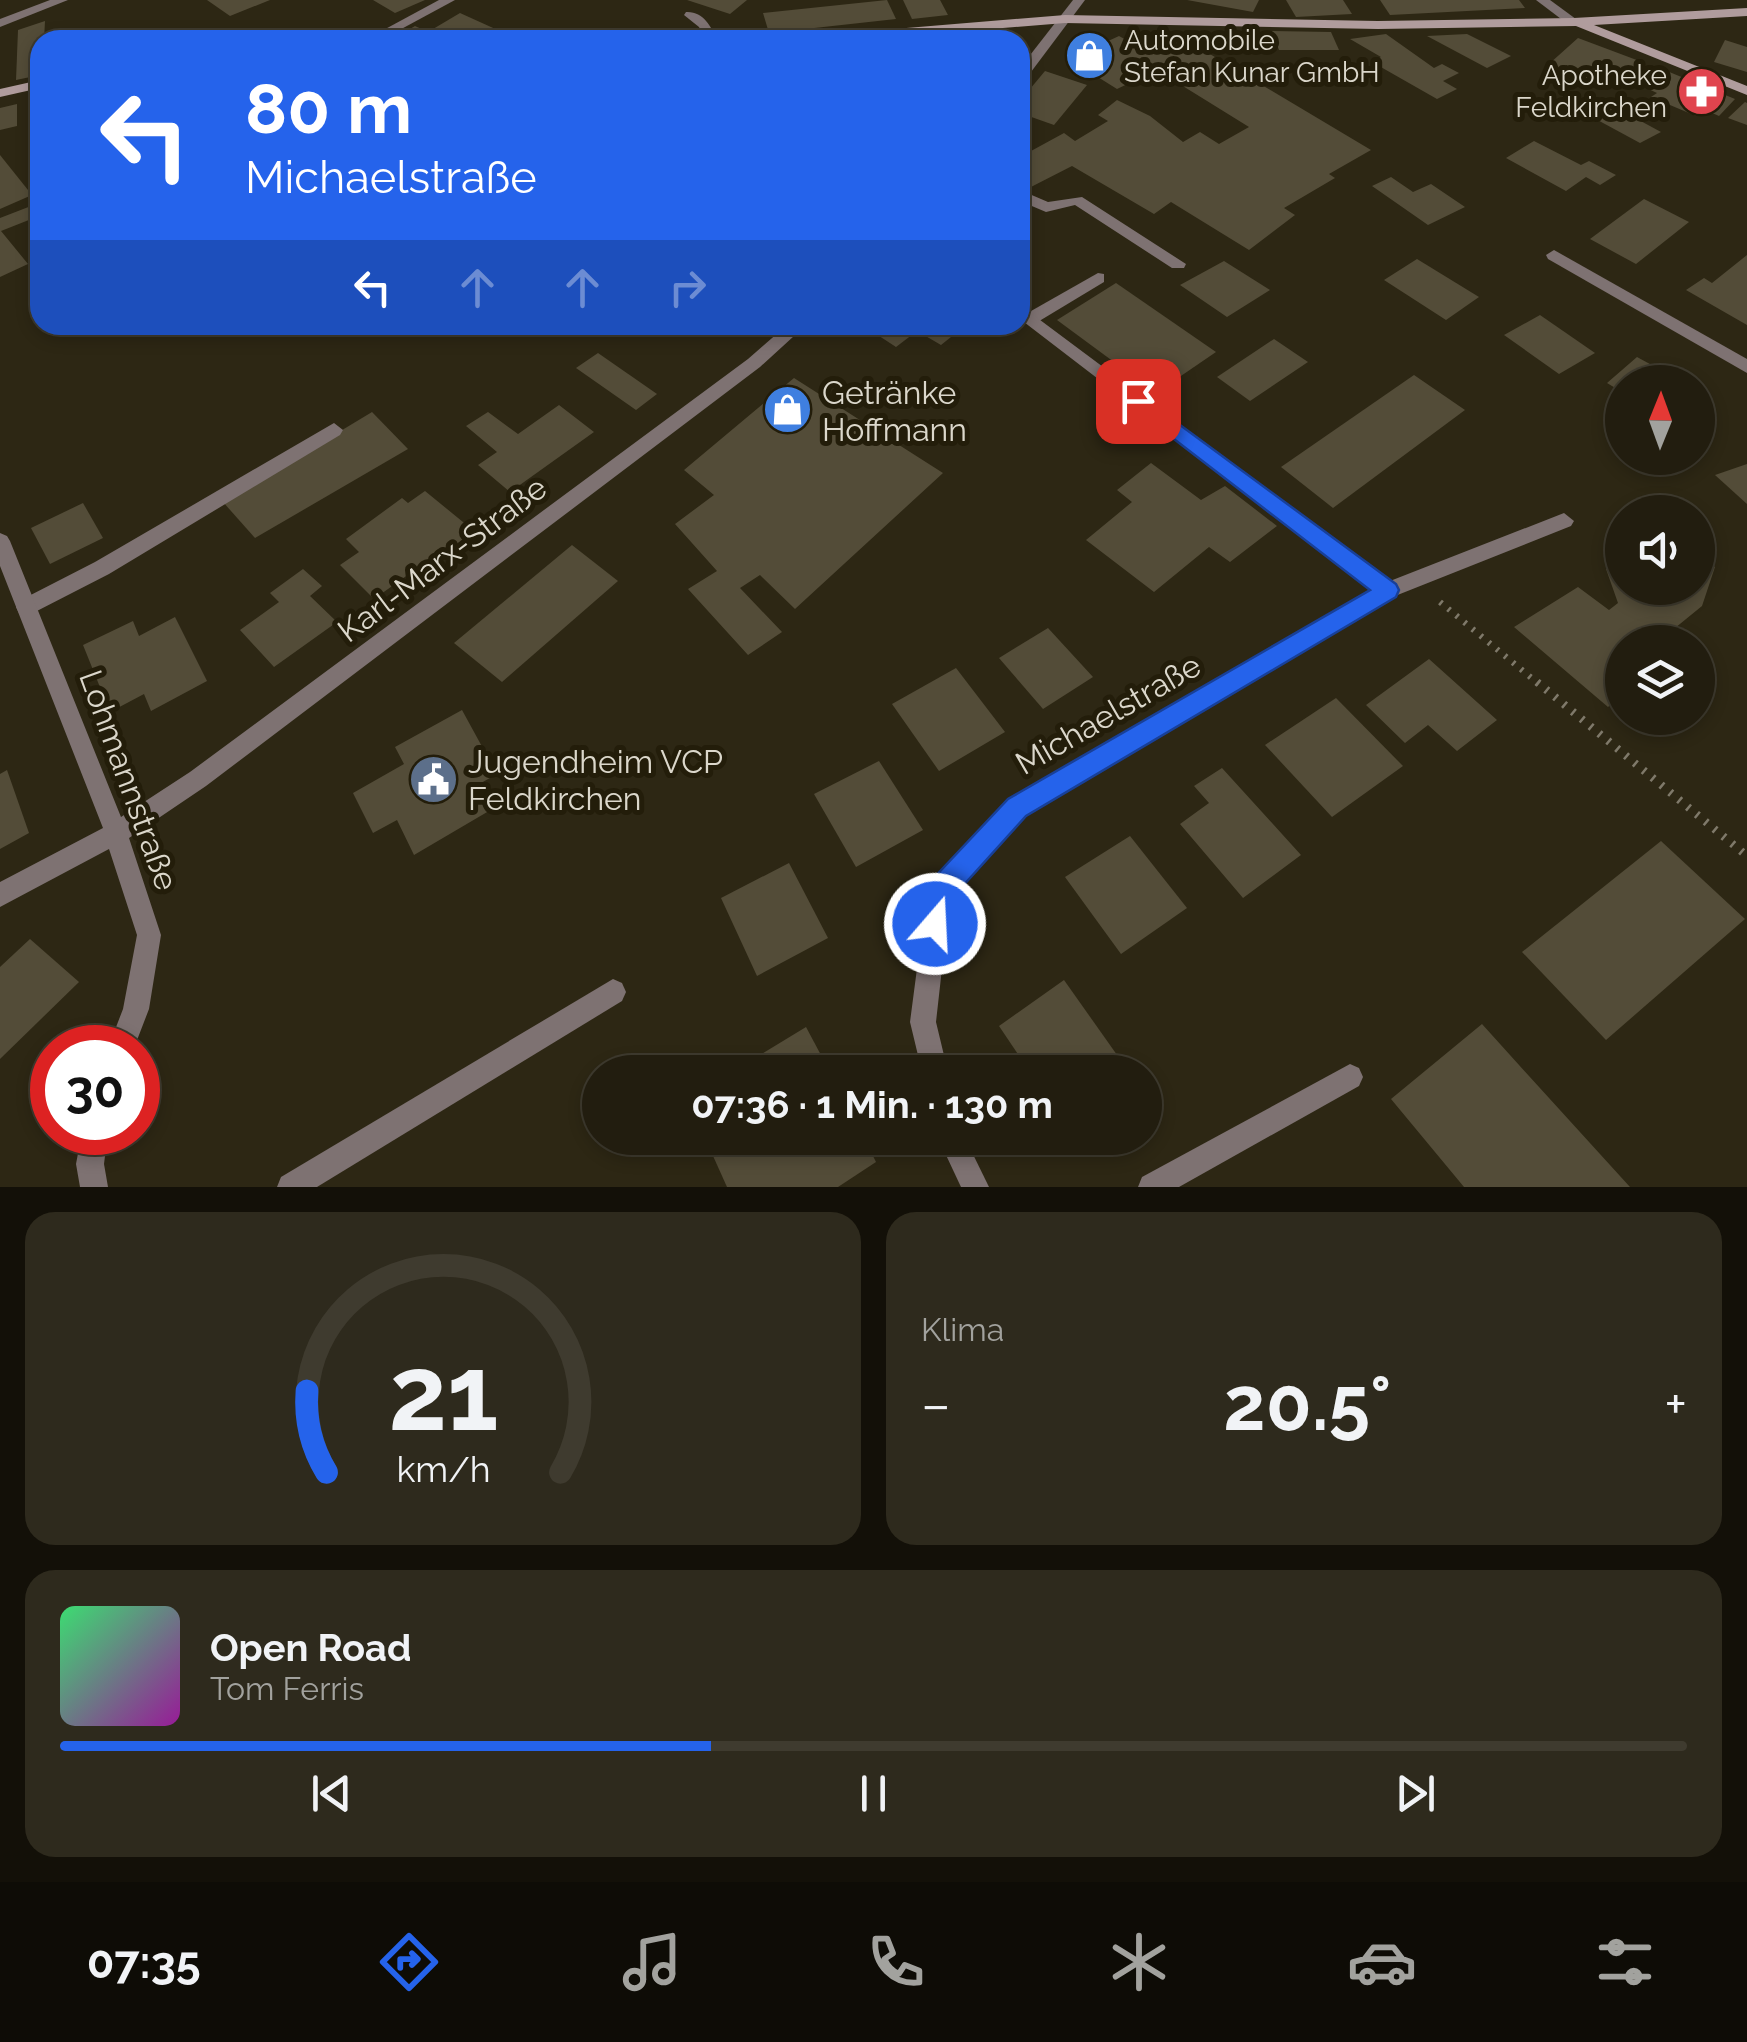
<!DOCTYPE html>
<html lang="de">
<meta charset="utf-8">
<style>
body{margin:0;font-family:Raleway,sans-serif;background:#2e2a1d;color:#f1f3f6;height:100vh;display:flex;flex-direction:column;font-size:38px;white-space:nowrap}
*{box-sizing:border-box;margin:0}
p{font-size:32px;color:#a2a29e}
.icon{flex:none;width:55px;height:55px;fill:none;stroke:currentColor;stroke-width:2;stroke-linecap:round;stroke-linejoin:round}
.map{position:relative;height:1187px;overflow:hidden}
.drawer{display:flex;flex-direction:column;gap:25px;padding:25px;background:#131008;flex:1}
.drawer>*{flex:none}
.guide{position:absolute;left:30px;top:30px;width:1000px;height:305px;border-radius:30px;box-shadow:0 5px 15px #0003,0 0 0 2px #3f3b2f;background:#2563eb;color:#fff;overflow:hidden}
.needle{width:65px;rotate:1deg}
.controls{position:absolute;left:1605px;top:365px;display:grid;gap:20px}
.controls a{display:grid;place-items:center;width:110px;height:110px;border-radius:50%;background:#221d0f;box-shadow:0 5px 15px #0003,0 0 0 2px #3f3b2f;font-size:50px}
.speed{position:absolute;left:30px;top:1025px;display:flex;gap:20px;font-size:50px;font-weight:700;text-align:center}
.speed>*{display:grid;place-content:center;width:130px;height:130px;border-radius:50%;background:#221d0f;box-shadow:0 5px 15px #0003,0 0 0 2px #3f3b2f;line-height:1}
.speed .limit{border:15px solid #d22;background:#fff;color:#111}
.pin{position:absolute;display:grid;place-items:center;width:85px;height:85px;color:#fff;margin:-42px;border-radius:20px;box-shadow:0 5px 15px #0006}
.me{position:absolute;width:110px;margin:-55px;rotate:19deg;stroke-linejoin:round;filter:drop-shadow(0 0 8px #0008)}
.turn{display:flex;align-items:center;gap:35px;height:210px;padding:0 50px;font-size:45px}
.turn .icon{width:130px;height:130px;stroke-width:2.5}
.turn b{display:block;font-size:70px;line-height:85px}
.lanes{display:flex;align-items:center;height:95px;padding:0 50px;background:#0003;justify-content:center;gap:50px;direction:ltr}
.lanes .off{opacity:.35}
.big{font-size:75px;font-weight:700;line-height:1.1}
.drawer .widget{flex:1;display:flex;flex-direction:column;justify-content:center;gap:15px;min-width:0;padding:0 35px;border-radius:30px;background:#2e2a1d}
.drawer .dial{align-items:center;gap:0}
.dial svg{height:260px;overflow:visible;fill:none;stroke:#3f3b2f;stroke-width:7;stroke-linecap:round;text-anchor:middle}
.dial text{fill:#f1f3f6;stroke:none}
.song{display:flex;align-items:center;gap:30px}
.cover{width:120px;height:120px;border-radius:15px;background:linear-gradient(135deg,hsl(140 70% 55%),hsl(300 70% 35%))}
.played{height:10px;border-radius:5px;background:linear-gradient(90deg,#2563eb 40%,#3f3b2f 40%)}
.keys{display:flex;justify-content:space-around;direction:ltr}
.heat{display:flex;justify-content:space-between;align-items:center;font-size:55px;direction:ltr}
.drawer .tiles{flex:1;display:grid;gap:25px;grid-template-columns:1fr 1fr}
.widget:last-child{grid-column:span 2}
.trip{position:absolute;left:582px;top:1055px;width:580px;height:100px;border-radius:50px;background:#221d0f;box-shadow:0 5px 15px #0003,0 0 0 2px #3f3b2f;font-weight:700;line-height:100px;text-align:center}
.menu{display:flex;height:160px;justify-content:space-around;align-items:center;background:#0e0c06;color:#a2a29e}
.menu .icon{width:70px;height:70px}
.menu .current{color:#2563eb}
.menu b{font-size:45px;color:#f1f3f6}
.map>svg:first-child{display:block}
.building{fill:#534c38}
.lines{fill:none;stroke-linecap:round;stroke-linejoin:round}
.path-far1{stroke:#7f796a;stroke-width:6;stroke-dasharray:2.5 8;stroke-linecap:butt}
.path{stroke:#7f796a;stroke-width:8;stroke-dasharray:2.5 9;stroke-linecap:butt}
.lane{fill:#7e7272;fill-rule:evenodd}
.street{fill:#7e7272;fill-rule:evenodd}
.secondary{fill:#b09c9d;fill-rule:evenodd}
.route{fill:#2563eb;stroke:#184099;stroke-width:2.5}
.labels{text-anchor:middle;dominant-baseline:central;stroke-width:10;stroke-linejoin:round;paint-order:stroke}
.far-poi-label{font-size:28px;fill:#dbd7cb;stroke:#231d0a;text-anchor:start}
.poi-label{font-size:32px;fill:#dbd7cb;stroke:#231d0a;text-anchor:start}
.street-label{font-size:32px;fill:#dbd7cb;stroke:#231d0a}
</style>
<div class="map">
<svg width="1747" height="1187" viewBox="0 0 1747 1187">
<rect width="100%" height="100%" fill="#2d2714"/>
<!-- building -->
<g class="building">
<path d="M207,0H270L230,16Z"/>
<path d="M373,0H425L395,13Z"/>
<path d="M687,0H747L730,14Z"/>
<path d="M887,0L896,19L769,33L763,13Z"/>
<path d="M903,0H940L948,15L912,19Z"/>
<path d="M1187,0H1259L1253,12Z"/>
<path d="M1286,0H1343L1352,14L1296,17Z"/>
<path d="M1380,0H1519L1525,8L1390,15Z"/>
<path d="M460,13L502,32L489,40H391L415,26L428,32Z"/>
<path d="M45,21L44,40H40V75L16,80L18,30Z"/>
<path d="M649,28V40H597V31Z"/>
<path d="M153,30L152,40H106L105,38Z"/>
<path d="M1272,31L1331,32L1339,50H1279Z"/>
<path d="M1386,34L1434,68L1442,64L1459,73L1443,81L1457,89L1437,99L1372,62L1381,57L1350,39Z"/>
<path d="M1467,34L1511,56L1487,68L1427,36Z"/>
<path d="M1119,36L1132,43L1145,37L1156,44L1170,37L1176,43L1188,41L1371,150L1329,174L1335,178L1284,208L1295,215L1249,250L1171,202L1154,214L1072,166L1029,188L1020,181V157L1064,133L1075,141L1108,121L1098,115L1117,100L1150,116L1183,142L1200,132L1219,144L1249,127L1157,70L1117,89L1069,59Z"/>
<path d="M1578,38L1642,62L1624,78L1613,73L1602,84L1549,64Z"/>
<path d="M1725,40L1747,47V72L1714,62Z"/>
<path d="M1662,69L1735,99L1719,116L1703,109L1696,116L1651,97L1657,93L1640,85Z"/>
<path d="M1045,71L1087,85L1054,125L1020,113V101Z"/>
<path d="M1745,102L1747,103V125L1728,118Z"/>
<path d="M17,104V126L0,130V108Z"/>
<path d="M1613,106L1661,132L1640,143L1592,117Z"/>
<path d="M1534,141L1581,165L1589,161L1616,175L1600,185L1586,177L1566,191L1506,158Z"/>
<path d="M0,155L32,195L0,209Z"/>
<path d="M1391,177L1413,192L1431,184L1465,207L1428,225L1372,186Z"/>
<path d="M1644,199L1689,222L1636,264L1590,239Z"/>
<path d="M31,206L39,216L1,231L28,264L0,277V218Z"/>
<path d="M1747,255V325L1686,290L1704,278L1712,283Z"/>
<path d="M1417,259L1479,297L1446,320L1384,280Z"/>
<path d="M1224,261L1270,290L1227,317L1180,285Z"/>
<path d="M1116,283L1216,352L1156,393L1057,320Z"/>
<path d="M1540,315L1595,353L1559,374L1504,335Z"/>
<path d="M877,325H966L941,345L917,331L896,347L870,330Z"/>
<path d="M1274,339L1308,362L1250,401L1217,377Z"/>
<path d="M598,353L657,394L636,410L576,368Z"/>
<path d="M1637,357L1683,382H1622V392L1607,383Z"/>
<path d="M1414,375L1465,410L1333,508L1281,467Z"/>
<path d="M794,378L943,473L795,609L760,575L740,588L782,632L748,655L688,589L717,571L675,524L714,495L684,470Z"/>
<path d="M559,405L594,432L510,492L478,465L497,452L466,426L488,412L518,434Z"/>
<path d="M372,412L408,449L255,538L223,502Z"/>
<path d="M1151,463L1201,500L1225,486L1277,526L1230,562L1209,547L1154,592L1086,540L1132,502L1117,490Z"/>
<path d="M1747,464V504L1715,475Z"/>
<path d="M425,491L474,531L427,567L423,564L374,599L340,565L359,552L346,539L402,498L408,503Z"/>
<path d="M83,503L103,538L50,564L31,528Z"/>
<path d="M572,545L618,581L502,682L454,643Z"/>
<path d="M1622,554V588H1698V557L1715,567L1702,606L1664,637L1671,642H1622V693L1608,707L1514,627L1578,587L1609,610L1618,603L1606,569Z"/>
<path d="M303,569L322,586L310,596L337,622L274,667L240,630L279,602L270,593Z"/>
<path d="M175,617L207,681L151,711L144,694L110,712L83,645L133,621L139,636Z"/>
<path d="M1048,628L1093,677L1043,709L999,658Z"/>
<path d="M1429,659L1497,720L1457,751L1428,725L1405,743L1366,705Z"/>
<path d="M956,668L1005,732L939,771L892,704Z"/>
<path d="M1336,698L1403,766L1332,817L1265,745Z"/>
<path d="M462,710L497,774L481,783L494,808L414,855L397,820L373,833L353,793L404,764L395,747Z"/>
<path d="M879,761L923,830L856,867L814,794Z"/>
<path d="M1222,768L1301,855L1243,898L1180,824L1209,803L1194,786Z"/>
<path d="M7,770L29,833L0,849V774Z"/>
<path d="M1130,836L1187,908L1121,954L1065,877Z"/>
<path d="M1661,841L1745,919L1606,1040L1522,952Z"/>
<path d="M789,863L828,938L757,976L721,898Z"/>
<path d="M30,939L79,982L0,1059V967Z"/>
<path d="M1064,980L1122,1062L1107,1072H1030L999,1026Z"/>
<path d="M1482,1024L1529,1076L1630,1187H1464L1391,1099Z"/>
<path d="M806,1027L830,1072H732Z"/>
<path d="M725,1138H864L876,1162L838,1187H727L709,1147Z"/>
</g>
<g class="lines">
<!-- path-far1 -->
<path class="path-far1" d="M1440,602L1540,685"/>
<!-- path -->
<path class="path" d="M1537,682L1747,856"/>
<!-- lane -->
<g class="lane">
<path d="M686,12C703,11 711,26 717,40H705L699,27L684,15Z"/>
<path d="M1020,190L1048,202L1082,197L1186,264L1184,268H1172L1075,205L1046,212L1020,201Z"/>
<path d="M1098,273L1104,274V282L1036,323H1024V315Z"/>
<path d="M334,423L343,430L340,435L109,574L33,613H19L16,607L19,601L95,562Z"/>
<path d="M613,979L622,983L626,992L622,1001L317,1187H277L281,1177Z"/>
<path d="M1350,1064L1359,1068L1363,1077L1359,1086L1179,1187H1138L1142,1177Z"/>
</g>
<!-- street -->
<g class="street">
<path d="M50,0H68L0,27V19Z"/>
<path d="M439,0H455L381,40H365Z"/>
<path d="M1073,0H1085L1025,80L1020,81V68Z"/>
<path d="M1536,0H1550L1580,22L1569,25Z"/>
<path d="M1554,250L1747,359V373L1548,259L1546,255Z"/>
<path d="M1020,305L1390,581L1564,513L1574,521L1571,526L1395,596L1025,815L950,897L936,1022L948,1072H922L910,1022L927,892L931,884L1009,799L1372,589L1020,319Z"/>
<path d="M787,325H806L760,367L206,786L129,838L161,935L149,1009L134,1048H108L123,1009L137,935L109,849L0,907V882L103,828L0,566V533L7,536L10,541L121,817L190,772L748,359Z"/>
<path d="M82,1132H108L104,1164L108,1187H80L76,1164Z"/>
<path d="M938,1138H965L989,1187H961Z"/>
</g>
<!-- secondary -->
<g class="secondary">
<path d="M1747,8V16L1594,25L1747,86V95L1576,26L1378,29L1065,23L857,40H804L810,36L1065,15L1378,21L1574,18Z"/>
<path d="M40,80V88L0,97V89Z"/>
</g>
</g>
<!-- route -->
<path class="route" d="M1138,394L1396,584L1399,590L1396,597L1026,816L952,898L945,934L935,938L925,934L921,924L929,883L1008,799L1370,590L1131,406L1128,401Z"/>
<!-- icons -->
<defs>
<symbol id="shop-disc" viewBox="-11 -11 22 22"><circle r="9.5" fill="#3f7fe0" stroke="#231d0a"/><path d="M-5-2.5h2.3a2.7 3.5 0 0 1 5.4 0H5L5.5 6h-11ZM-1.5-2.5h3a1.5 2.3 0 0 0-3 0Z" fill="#fff"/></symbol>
<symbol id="pharmacy-disc" viewBox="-11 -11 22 22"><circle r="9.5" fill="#e0444e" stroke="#231d0a"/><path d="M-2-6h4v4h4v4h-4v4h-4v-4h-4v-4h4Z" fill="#fff"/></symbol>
<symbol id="civic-disc" viewBox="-11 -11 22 22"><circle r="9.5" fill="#5c6f8a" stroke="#231d0a"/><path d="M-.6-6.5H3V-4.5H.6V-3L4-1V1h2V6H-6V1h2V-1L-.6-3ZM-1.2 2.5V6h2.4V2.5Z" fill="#fff"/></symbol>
</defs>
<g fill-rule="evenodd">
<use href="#shop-disc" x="1062" y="28" width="55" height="55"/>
<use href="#pharmacy-disc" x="1674" y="64" width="55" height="55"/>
<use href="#shop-disc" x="760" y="382" width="55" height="55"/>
<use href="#civic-disc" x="406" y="752" width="55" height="55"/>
</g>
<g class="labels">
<!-- far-poi labels -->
<g class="far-poi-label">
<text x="1124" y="40">Automobile<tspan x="1124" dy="32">Stefan Kunar GmbH</tspan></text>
<text x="1667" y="75" text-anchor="end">Apotheke<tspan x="1667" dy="32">Feldkirchen</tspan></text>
</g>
<!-- poi labels -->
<g class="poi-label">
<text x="822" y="392">Getränke<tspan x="822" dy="37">Hoffmann</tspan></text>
<text x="468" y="761">Jugendheim VCP<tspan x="468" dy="37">Feldkirchen</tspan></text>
</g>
<!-- street labels -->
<g class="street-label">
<text transform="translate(442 559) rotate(-37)">Karl-Marx-Straße</text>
<text transform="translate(1108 714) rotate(-30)">Michaelstraße</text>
<text transform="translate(129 780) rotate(70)">Lohmannstraße</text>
</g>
</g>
</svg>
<div class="controls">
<a><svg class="needle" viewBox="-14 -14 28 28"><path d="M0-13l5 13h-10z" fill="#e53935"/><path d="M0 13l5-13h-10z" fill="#a2a29e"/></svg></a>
<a><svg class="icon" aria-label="sound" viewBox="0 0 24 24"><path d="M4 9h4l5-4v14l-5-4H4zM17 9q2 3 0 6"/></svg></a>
<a><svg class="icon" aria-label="layers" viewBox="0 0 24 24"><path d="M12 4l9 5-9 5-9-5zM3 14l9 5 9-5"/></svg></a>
</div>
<div class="speed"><div class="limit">30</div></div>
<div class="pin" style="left:1138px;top:401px;background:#d93025"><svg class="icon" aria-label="arrive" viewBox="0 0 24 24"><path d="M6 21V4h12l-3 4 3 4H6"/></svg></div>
<svg class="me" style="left:935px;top:924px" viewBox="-20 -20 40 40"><circle r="17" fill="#2563eb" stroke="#fff" stroke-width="3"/><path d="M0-11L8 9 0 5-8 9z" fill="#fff"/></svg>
<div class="trip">07:36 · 1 Min. · 130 m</div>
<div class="guide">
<div class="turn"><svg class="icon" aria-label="left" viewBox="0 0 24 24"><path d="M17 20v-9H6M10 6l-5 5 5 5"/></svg><div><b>80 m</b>Michaelstraße</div></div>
<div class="lanes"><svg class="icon" aria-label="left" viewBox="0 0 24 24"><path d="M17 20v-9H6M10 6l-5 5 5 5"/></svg><svg class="icon off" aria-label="ahead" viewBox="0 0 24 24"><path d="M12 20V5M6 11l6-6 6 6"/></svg><svg class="icon off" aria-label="ahead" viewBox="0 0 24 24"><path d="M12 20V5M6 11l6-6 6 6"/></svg><svg class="icon off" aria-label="right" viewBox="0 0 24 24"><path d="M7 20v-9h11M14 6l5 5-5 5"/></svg></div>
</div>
</div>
<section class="drawer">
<div class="tiles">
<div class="widget dial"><svg viewBox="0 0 100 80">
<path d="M14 69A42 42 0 1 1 86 69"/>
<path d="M14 69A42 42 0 0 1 8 44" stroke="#2563eb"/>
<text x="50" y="56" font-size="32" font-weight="700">21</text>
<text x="50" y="72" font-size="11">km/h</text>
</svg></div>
<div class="widget"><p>Klima</p>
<div class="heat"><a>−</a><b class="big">20.5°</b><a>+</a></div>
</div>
<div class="widget">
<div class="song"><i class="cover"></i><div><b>Open Road</b><p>Tom Ferris</p></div></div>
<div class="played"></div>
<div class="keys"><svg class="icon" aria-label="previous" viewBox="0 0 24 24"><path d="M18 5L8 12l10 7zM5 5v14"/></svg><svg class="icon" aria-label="pause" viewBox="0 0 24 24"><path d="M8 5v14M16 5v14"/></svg><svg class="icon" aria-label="next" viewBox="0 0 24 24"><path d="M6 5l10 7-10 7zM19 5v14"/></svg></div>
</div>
</div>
</section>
<nav class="menu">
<b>07:35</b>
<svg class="icon current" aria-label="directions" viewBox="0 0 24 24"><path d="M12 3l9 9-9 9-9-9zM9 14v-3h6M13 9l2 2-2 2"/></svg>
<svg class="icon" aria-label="music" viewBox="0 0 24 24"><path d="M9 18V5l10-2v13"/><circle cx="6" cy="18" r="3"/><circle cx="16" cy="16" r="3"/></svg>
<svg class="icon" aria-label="phone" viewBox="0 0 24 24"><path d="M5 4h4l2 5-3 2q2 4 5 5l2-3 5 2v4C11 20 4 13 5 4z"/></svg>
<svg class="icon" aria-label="climate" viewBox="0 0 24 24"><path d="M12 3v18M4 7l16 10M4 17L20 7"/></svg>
<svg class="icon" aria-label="car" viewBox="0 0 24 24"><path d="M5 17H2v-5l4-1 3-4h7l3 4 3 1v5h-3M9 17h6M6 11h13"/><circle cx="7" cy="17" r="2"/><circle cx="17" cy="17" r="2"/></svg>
<svg class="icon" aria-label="filters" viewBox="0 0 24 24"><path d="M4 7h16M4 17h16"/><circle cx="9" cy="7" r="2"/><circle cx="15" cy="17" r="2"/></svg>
</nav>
